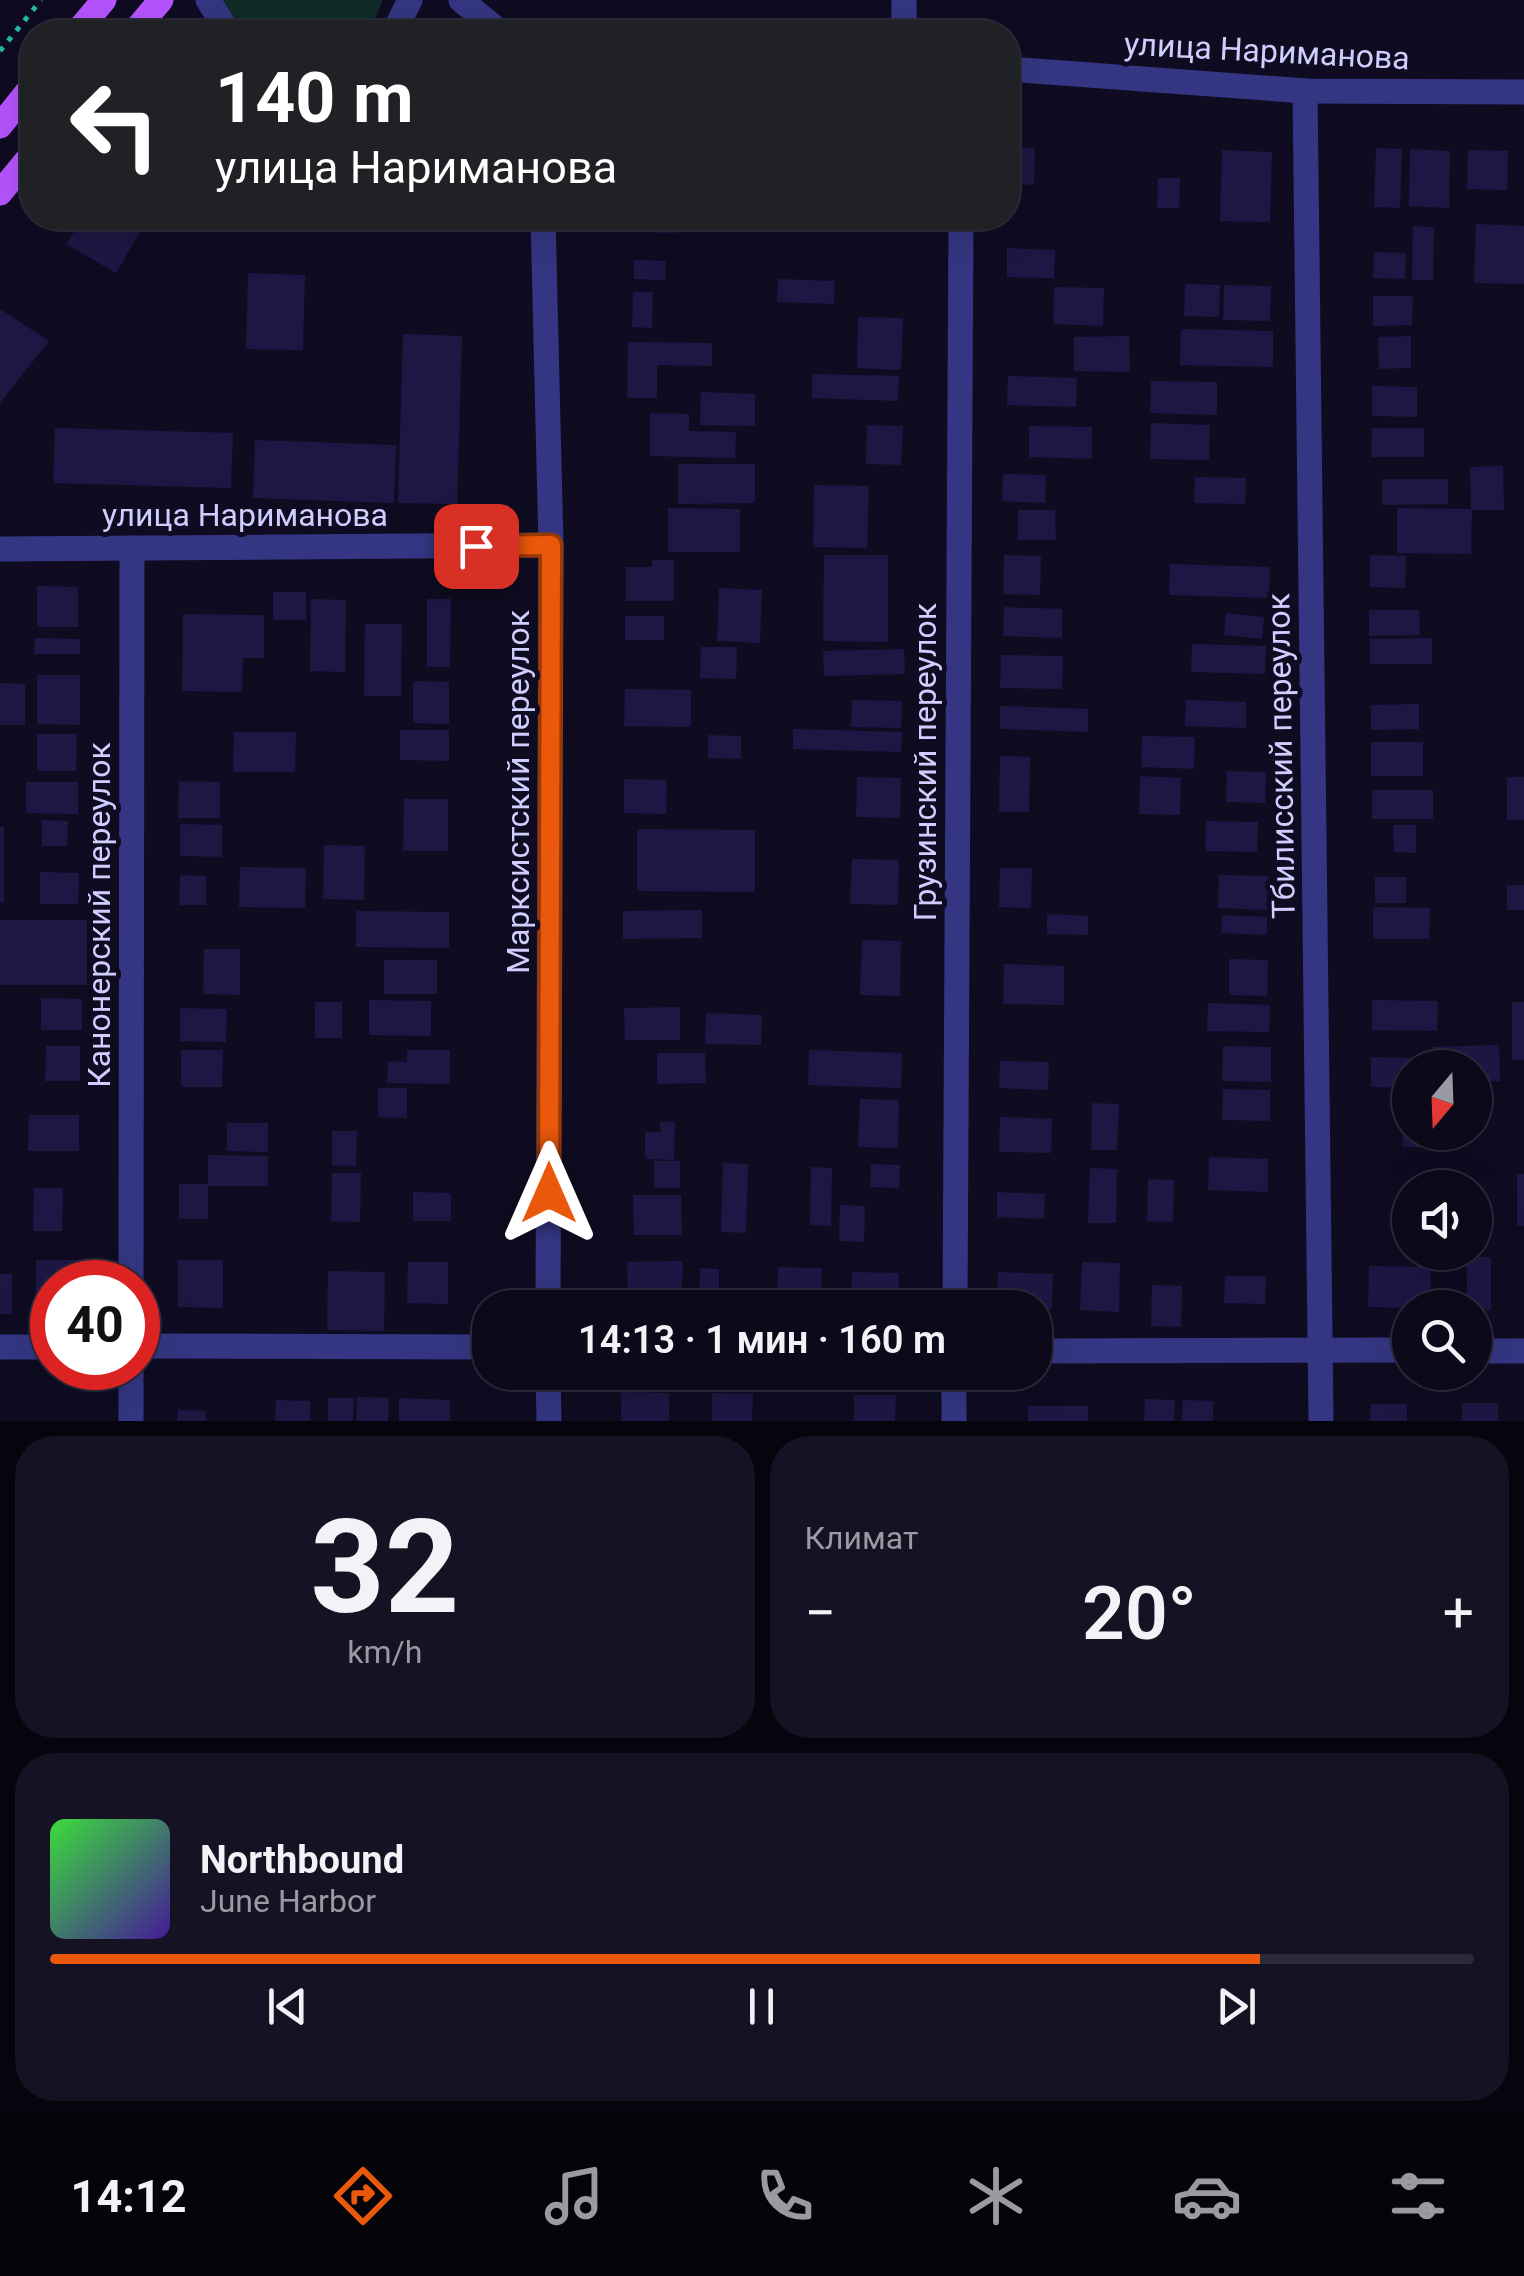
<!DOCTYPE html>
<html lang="ru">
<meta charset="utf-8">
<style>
body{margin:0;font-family:Roboto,sans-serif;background:#141223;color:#f1f3f6;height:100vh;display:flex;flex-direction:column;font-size:38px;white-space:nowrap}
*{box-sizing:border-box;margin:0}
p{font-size:32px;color:#9a9aa2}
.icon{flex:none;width:55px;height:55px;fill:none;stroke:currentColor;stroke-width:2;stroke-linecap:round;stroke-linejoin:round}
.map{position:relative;height:1421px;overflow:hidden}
.details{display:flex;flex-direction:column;gap:15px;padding:15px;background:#06050e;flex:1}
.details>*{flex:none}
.top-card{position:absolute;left:20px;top:20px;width:1000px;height:210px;border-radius:40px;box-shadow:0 10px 40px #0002,0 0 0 2px #2b2a39;background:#202124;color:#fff;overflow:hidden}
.needle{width:65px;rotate:199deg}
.fabs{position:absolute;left:1392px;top:1050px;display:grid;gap:20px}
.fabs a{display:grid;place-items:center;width:100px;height:100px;border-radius:50%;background:#0b091a;box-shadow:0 10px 40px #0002,0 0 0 2px #2b2a39;font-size:50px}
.speed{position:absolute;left:30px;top:1260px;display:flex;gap:20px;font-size:50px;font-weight:700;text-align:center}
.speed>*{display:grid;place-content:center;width:130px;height:130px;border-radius:50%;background:#0b091a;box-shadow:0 10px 40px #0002,0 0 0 2px #2b2a39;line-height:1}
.speed .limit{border:15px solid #d22;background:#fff;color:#111}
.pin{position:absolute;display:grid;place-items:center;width:85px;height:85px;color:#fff;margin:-42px;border-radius:20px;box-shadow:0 5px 15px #0006}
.me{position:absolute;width:110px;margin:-55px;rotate:0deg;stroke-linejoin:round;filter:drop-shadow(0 0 8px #0008)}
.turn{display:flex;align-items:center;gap:35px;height:210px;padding:0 30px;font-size:45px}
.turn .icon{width:130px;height:130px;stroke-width:2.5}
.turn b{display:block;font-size:70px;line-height:85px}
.big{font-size:75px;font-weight:600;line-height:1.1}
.details .widget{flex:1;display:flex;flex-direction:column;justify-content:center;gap:15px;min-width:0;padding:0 35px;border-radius:40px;background:#141223}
.details .dial{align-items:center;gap:0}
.dial b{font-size:130px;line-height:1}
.song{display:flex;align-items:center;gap:30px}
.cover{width:120px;height:120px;border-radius:15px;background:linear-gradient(135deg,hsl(120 70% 55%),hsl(260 70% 35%))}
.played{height:10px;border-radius:5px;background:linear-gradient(90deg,#ea580c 85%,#2b2a39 85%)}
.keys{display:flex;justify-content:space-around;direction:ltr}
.heat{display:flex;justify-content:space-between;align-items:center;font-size:55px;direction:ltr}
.details .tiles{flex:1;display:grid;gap:15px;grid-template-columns:1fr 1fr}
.widget:last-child{grid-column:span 2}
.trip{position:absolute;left:472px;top:1290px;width:580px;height:100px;border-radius:40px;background:#0b091a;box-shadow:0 10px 40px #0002,0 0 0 2px #2b2a39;font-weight:600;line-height:100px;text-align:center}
.dock{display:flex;height:160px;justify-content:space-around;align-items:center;background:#04040a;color:#9a9aa2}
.dock .icon{width:70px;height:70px}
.dock .on{color:#ea580c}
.dock b{font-size:45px;color:#f1f3f6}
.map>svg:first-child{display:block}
.green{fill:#0f2c29}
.building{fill:#1e1744}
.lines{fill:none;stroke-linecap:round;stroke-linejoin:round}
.path{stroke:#27b8a8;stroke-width:5;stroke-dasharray:5 8;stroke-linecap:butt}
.minor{stroke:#343683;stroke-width:25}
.major{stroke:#b654ff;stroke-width:25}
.route-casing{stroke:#983908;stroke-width:25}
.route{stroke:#ea580c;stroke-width:18}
.labels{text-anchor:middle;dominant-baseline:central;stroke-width:10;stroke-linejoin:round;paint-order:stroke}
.street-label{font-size:32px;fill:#d0cdff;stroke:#0f0c22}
</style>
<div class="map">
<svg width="1524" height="1421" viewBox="0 0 1524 1421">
<rect width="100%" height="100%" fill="#0f0c22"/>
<!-- green -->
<path class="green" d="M219,0H383L374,20L354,32L238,30Z"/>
<!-- building -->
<g class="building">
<path d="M1008,147L1035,148L1034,185L1008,184Z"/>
<path d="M1376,148L1402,149L1400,208L1374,207Z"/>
<path d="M1410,149L1450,151L1449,208L1409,206Z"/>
<path d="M1222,150L1272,152L1270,222L1220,221Z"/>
<path d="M1468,150L1508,151L1507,190L1467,189Z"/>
<path d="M1158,178H1180L1179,208H1157Z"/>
<path d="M83,218H148L116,273L66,244Z"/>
<path d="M631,218H678L677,233L631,232Z"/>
<path d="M1476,224L1524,226V284L1474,283Z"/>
<path d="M1413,226L1434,227L1433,280H1412Z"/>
<path d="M1007,248L1055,250L1054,278L1007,277Z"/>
<path d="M1374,252L1406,253L1405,279L1373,278Z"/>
<path d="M634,260L666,261L665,280L634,279Z"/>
<path d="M248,273L305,275L303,350L246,349Z"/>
<path d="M778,279L835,281L834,304L777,302Z"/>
<path d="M1185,284L1220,285L1219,317L1184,316Z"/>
<path d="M1224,285L1271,286L1270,321L1223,320Z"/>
<path d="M1054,287L1104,288L1103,326L1053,324Z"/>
<path d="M633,292H653L652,328L632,327Z"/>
<path d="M1373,296H1413L1412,325L1373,326Z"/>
<path d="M0,309L49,341L0,403Z"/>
<path d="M858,317L903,318L901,370L857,368Z"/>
<path d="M1181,329L1273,331V367L1180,365Z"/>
<path d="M403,334L462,336L457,504L398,503Z"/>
<path d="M1129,336L1130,372L1074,371V337Z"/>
<path d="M1411,336V368L1379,369L1378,337Z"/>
<path d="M628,342L712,343V366L657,365V398H627Z"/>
<path d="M812,374L899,376L898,401L812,398Z"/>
<path d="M1008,376L1077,378L1076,407L1007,405Z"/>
<path d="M1151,381L1217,382V415L1150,413Z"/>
<path d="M1372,386L1417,387V417L1372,416Z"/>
<path d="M701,392L755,394V426L700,425Z"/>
<path d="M650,413L689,414V431L736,432L735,458L650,456Z"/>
<path d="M1151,423L1210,425L1209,460L1150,459Z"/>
<path d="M867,425L903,426L901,465L866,464Z"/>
<path d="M1029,426L1092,427V459L1029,457Z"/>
<path d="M55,428L233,433L231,488L53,483Z"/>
<path d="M1372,428H1424V457H1371Z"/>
<path d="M255,440L396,445L394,503L253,498Z"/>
<path d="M678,464H755V503L678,504Z"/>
<path d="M1503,466L1504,510H1472L1471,554L1397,553V508L1471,509L1470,467Z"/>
<path d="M1003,474L1046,475L1045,503L1002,501Z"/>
<path d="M1195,477L1246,478L1245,504L1194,503Z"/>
<path d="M1382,479H1448V504L1382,505Z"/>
<path d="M814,485L869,486L867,548L813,547Z"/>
<path d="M668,508L740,509V552H668Z"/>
<path d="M1018,510H1055L1056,540H1018Z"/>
<path d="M824,555H888V642L823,641Z"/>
<path d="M1004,555L1041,556L1040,595L1003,594Z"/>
<path d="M1370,555L1406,556L1405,588L1370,587Z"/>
<path d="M652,560H674V601H626V567H652Z"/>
<path d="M1170,564L1270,567L1269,598L1169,595Z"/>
<path d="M37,586L78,587V627H37Z"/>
<path d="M719,588L762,590L760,643L717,641Z"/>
<rect x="273" y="592" width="33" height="28"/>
<path d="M311,599L346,600L345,672L310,671Z"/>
<path d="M427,599H451L450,667H427Z"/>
<path d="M1004,607L1062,609V638L1003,636Z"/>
<path d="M1369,610H1419L1420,635L1369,636Z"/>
<path d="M1226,613L1264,617L1262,639L1224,635Z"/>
<path d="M183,614L264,615V658H243L242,692L182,691Z"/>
<rect x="625" y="616" width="39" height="24"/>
<path d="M365,624H402L401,696H364Z"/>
<path d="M35,638L80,639V654H34Z"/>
<path d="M1432,638V664H1370V639Z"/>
<path d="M1192,644L1266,646L1265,674L1191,672Z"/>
<path d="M701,647H737L736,679L700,678Z"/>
<path d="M904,649L905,674L824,676L823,651Z"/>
<path d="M1001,655L1063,656L1062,689L1000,688Z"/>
<path d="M37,675H80V725L37,724Z"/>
<path d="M413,681L449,682V724L413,723Z"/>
<path d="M0,683L25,684V725H0Z"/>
<path d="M625,689L691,690V727L624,726Z"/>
<path d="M852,700L902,701L901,728L851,727Z"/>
<path d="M1186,700L1246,702V728L1185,726Z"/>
<path d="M1419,704V729L1371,730V705Z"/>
<path d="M1000,706L1088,709V732L1000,729Z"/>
<path d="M793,729L902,732L901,752L793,749Z"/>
<path d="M400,730H449V761L400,760Z"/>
<path d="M234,732H296L295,772H233Z"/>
<path d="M37,734H77L76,771H37Z"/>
<path d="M708,735L741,736V759L708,758Z"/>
<path d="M1142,736L1195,737L1194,769L1141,767Z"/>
<rect x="1371" y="742" width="52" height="34"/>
<path d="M1000,756L1030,757L1029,812H999Z"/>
<path d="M1227,771L1266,772L1265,803L1226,802Z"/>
<path d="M1140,776L1181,778L1180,815L1139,814Z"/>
<path d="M857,777L901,778L900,818L856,817Z"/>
<rect x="1507" y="777" width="17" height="43"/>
<path d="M624,779L667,780L666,814L624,813Z"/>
<path d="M179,781L220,782V818H178Z"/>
<path d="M26,782H78V814L26,813Z"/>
<rect x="1372" y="790" width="61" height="29"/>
<path d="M404,799H448V851H403Z"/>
<path d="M42,820L68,821L67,846H42Z"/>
<path d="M1206,821L1258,822L1257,852L1205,851Z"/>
<path d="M180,824L222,825V857L180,856Z"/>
<path d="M1393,825H1416V853L1394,852Z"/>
<rect x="0" y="827" width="4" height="75"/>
<path d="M637,829L755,830V892L637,891Z"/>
<path d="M324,845L365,846L364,900L323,899Z"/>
<path d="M852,859L899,860L898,905L850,904Z"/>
<path d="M240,867L306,868L305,908L239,907Z"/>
<path d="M1000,868H1032L1031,908L999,907Z"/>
<path d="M40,872L79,873L78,904H40Z"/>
<path d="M180,875L206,876V905H179Z"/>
<path d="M1219,875L1268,876L1267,910L1218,908Z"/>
<rect x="1375" y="877" width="31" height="26"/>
<rect x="1507" y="885" width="17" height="25"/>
<path d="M1373,907L1430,908L1429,939H1373Z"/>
<path d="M702,910V938L623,939V911Z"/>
<path d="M356,911L449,912V948L356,947Z"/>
<path d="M1047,914L1088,916V935L1047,934Z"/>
<path d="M1222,915L1267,917V935L1221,933Z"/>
<rect x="0" y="920" width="87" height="65"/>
<path d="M862,940L901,941L900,996L860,995Z"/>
<path d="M204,949H240V995L203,994Z"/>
<path d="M1229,959L1268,960L1267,996L1229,995Z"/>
<rect x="384" y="960" width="53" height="34"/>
<path d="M1004,964L1064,966V1005L1003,1004Z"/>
<path d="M41,998L82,999V1030H41Z"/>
<path d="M369,1000L431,1001V1036L369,1035Z"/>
<path d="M1372,1000L1438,1001L1437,1031L1372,1030Z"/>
<rect x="315" y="1002" width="27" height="36"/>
<rect x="1512" y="1002" width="12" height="58"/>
<path d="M1208,1003L1270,1005L1269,1032L1207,1031Z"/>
<path d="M680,1007V1040H625L624,1008Z"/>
<path d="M180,1008L227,1009L226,1042L180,1041Z"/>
<path d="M706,1013L762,1015L761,1045L705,1044Z"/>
<path d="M1499,1045L1500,1081L1475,1082V1068H1432V1047Z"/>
<path d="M46,1046H80V1081H45Z"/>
<path d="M1223,1046L1271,1047V1082L1222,1081Z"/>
<path d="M181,1050H223L222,1087H181Z"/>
<path d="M407,1050H450V1084L387,1083L388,1061L407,1062Z"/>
<path d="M809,1050L902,1053L901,1088L808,1085Z"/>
<path d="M657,1053H705L706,1083L657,1084Z"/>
<path d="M1371,1057L1420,1058V1068H1410V1088L1371,1087Z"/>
<path d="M1000,1061L1049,1062L1048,1090L999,1088Z"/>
<path d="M378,1088H407V1118L378,1117Z"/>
<path d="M1223,1089L1270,1090V1121L1222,1120Z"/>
<path d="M1402,1091H1410V1132H1454V1147H1403Z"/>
<path d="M860,1099L899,1100L898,1148L858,1147Z"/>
<path d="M1092,1103L1119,1104L1117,1150H1091Z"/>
<path d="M29,1115H79V1151H28Z"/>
<path d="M1000,1117L1052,1119L1051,1153L999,1152Z"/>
<path d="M675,1121L674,1160L645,1159V1132H661L660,1122Z"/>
<path d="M227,1123H268V1152L227,1151Z"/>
<path d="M332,1131H357L356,1166L332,1165Z"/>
<path d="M208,1155L268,1156V1186H208Z"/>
<path d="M1209,1157L1268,1159V1192L1208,1190Z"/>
<rect x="654" y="1161" width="26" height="27"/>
<path d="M723,1163L748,1164L746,1233L721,1232Z"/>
<path d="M871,1164L900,1165L899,1188L870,1187Z"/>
<path d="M811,1167L832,1168L831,1226L810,1225Z"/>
<path d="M1090,1168L1117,1169L1116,1223H1088Z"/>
<path d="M332,1173H361L360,1222L331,1221Z"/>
<rect x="1517" y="1174" width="7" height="52"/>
<path d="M1148,1179L1174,1180L1173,1222L1147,1221Z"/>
<rect x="179" y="1184" width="29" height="35"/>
<path d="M34,1188H63L62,1231H33Z"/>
<path d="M413,1192L451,1193V1221H413Z"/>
<path d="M997,1192L1045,1194L1044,1219L997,1217Z"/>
<rect x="1403" y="1193" width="7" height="50"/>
<path d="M633,1195H681L682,1235H634Z"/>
<path d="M840,1205L865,1206L864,1242L839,1241Z"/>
<path d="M1467,1257H1491V1311L1467,1308Z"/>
<path d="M36,1260H79L78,1282H52V1312H36Z"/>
<path d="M178,1260H223V1308L178,1307Z"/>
<path d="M683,1261L681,1308H628L627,1262Z"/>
<path d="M408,1262H448V1304L407,1303Z"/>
<path d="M1082,1262L1120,1263L1119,1312L1080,1310Z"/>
<path d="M1369,1266L1431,1267L1430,1308L1368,1307Z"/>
<path d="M778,1267L822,1268L821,1305L777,1308Z"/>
<path d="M700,1268L719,1269V1308H699Z"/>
<path d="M328,1271L385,1272L384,1331L327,1330Z"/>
<path d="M852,1272L899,1273L898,1308L851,1306Z"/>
<path d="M998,1272L1053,1274L1052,1309L997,1307Z"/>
<rect x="0" y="1274" width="12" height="40"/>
<path d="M1225,1276H1266L1265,1304L1224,1303Z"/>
<path d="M1152,1285L1182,1286L1181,1327L1151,1326Z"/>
<path d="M621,1392L669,1393V1421H621Z"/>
<path d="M712,1393L753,1394L752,1421H712Z"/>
<path d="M854,1395H896L895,1421H854Z"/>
<path d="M357,1397L389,1398L388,1421H356Z"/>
<path d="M328,1398H354L353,1421H328Z"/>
<path d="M399,1398L450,1400V1421H399Z"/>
<path d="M1145,1399L1175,1400L1174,1421H1144Z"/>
<path d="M276,1400L310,1401V1421H275Z"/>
<path d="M1183,1400L1213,1401V1421H1182Z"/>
<rect x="1462" y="1403" width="36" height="18"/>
<path d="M1371,1404H1407V1421H1370Z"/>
<rect x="1028" y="1406" width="60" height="15"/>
<path d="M178,1410L206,1411V1421H177Z"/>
</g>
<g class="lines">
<!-- path -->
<path class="path" d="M0,51L41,0"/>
<!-- minor -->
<g class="minor">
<path d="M208,0L228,32"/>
<path d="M461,0L500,32"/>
<path d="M394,32L410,0"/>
<path d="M904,32V0"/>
<path d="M1008,69L1305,91L1524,92"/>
<path d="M1305,91L1321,1421"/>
<path d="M543,218L551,545L548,1308"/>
<path d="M0,549L551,545"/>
<path d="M131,1282L132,548"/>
<path d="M955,1308L961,218"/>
<path d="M138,1346L490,1347"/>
<path d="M0,1347H52"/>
<path d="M1035,1351L1410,1350"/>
<path d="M1475,1351H1524"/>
<path d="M131,1368V1421"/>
<path d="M548,1372L549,1421"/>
<path d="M954,1421V1372"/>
</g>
<!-- major -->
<g class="major">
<path d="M77,32L104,0"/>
<path d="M134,32L161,0"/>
<path d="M0,126L32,86"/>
<path d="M0,193L32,154"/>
</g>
</g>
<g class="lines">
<defs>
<path id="route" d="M476,546L551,545L549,1193"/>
</defs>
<!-- route casing -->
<use href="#route" class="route-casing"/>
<!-- route -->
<use href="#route" class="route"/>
</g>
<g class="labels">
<!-- street labels -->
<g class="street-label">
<text transform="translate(1267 51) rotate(3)">улица Нариманова</text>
<text x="245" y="515">улица Нариманова</text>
<text transform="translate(1281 756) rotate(-91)">Тбилисский переулок</text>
<text transform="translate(925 762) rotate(-90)">Грузинский переулок</text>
<text transform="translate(518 792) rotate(-90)">Марксистский переулок</text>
<text transform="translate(99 915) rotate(-90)">Канонерский переулок</text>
</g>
</g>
</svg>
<div class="fabs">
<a><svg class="needle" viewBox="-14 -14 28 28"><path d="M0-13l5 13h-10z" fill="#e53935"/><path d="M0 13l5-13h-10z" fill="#9a9aa2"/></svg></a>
<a><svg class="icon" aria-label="sound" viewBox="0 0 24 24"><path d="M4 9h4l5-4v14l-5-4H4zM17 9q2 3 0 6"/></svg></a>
<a><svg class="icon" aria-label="search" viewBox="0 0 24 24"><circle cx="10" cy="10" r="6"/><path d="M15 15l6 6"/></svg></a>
</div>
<div class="speed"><div class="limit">40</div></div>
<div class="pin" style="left:476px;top:546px;background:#d93025"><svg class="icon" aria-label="arrive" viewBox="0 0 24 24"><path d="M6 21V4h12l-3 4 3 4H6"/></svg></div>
<svg class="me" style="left:549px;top:1193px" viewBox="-20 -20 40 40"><path d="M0-17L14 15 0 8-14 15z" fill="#ea580c" stroke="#fff" stroke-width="4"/></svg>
<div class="trip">14:13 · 1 мин · 160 m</div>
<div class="top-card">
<div class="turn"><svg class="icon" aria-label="left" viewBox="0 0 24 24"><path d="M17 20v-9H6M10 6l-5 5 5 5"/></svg><div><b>140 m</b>улица Нариманова</div></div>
</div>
</div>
<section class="details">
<div class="tiles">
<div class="widget dial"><b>32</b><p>km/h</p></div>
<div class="widget"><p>Климат</p>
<div class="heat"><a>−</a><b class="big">20°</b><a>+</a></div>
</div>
<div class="widget">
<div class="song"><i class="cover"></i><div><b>Northbound</b><p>June Harbor</p></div></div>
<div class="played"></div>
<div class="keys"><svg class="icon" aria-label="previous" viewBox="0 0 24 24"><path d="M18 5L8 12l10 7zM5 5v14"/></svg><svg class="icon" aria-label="pause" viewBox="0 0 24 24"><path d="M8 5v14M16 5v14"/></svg><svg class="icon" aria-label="next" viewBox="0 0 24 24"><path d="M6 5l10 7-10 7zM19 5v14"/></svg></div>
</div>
</div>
</section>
<nav class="dock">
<b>14:12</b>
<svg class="icon on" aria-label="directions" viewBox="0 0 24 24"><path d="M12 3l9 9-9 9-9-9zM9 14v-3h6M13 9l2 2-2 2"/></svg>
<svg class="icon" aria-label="music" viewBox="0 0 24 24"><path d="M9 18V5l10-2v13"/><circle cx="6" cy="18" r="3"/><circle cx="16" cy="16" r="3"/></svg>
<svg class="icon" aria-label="phone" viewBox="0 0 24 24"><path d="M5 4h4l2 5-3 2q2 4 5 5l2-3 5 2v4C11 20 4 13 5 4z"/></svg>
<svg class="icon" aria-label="climate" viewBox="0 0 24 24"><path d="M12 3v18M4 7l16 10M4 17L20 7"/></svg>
<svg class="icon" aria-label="car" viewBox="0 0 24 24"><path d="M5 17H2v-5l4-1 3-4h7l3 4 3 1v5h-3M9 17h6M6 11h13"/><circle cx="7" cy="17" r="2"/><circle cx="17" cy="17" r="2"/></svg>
<svg class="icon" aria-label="filters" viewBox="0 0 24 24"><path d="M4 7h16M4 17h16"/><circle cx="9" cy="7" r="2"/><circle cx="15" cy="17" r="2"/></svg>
</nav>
